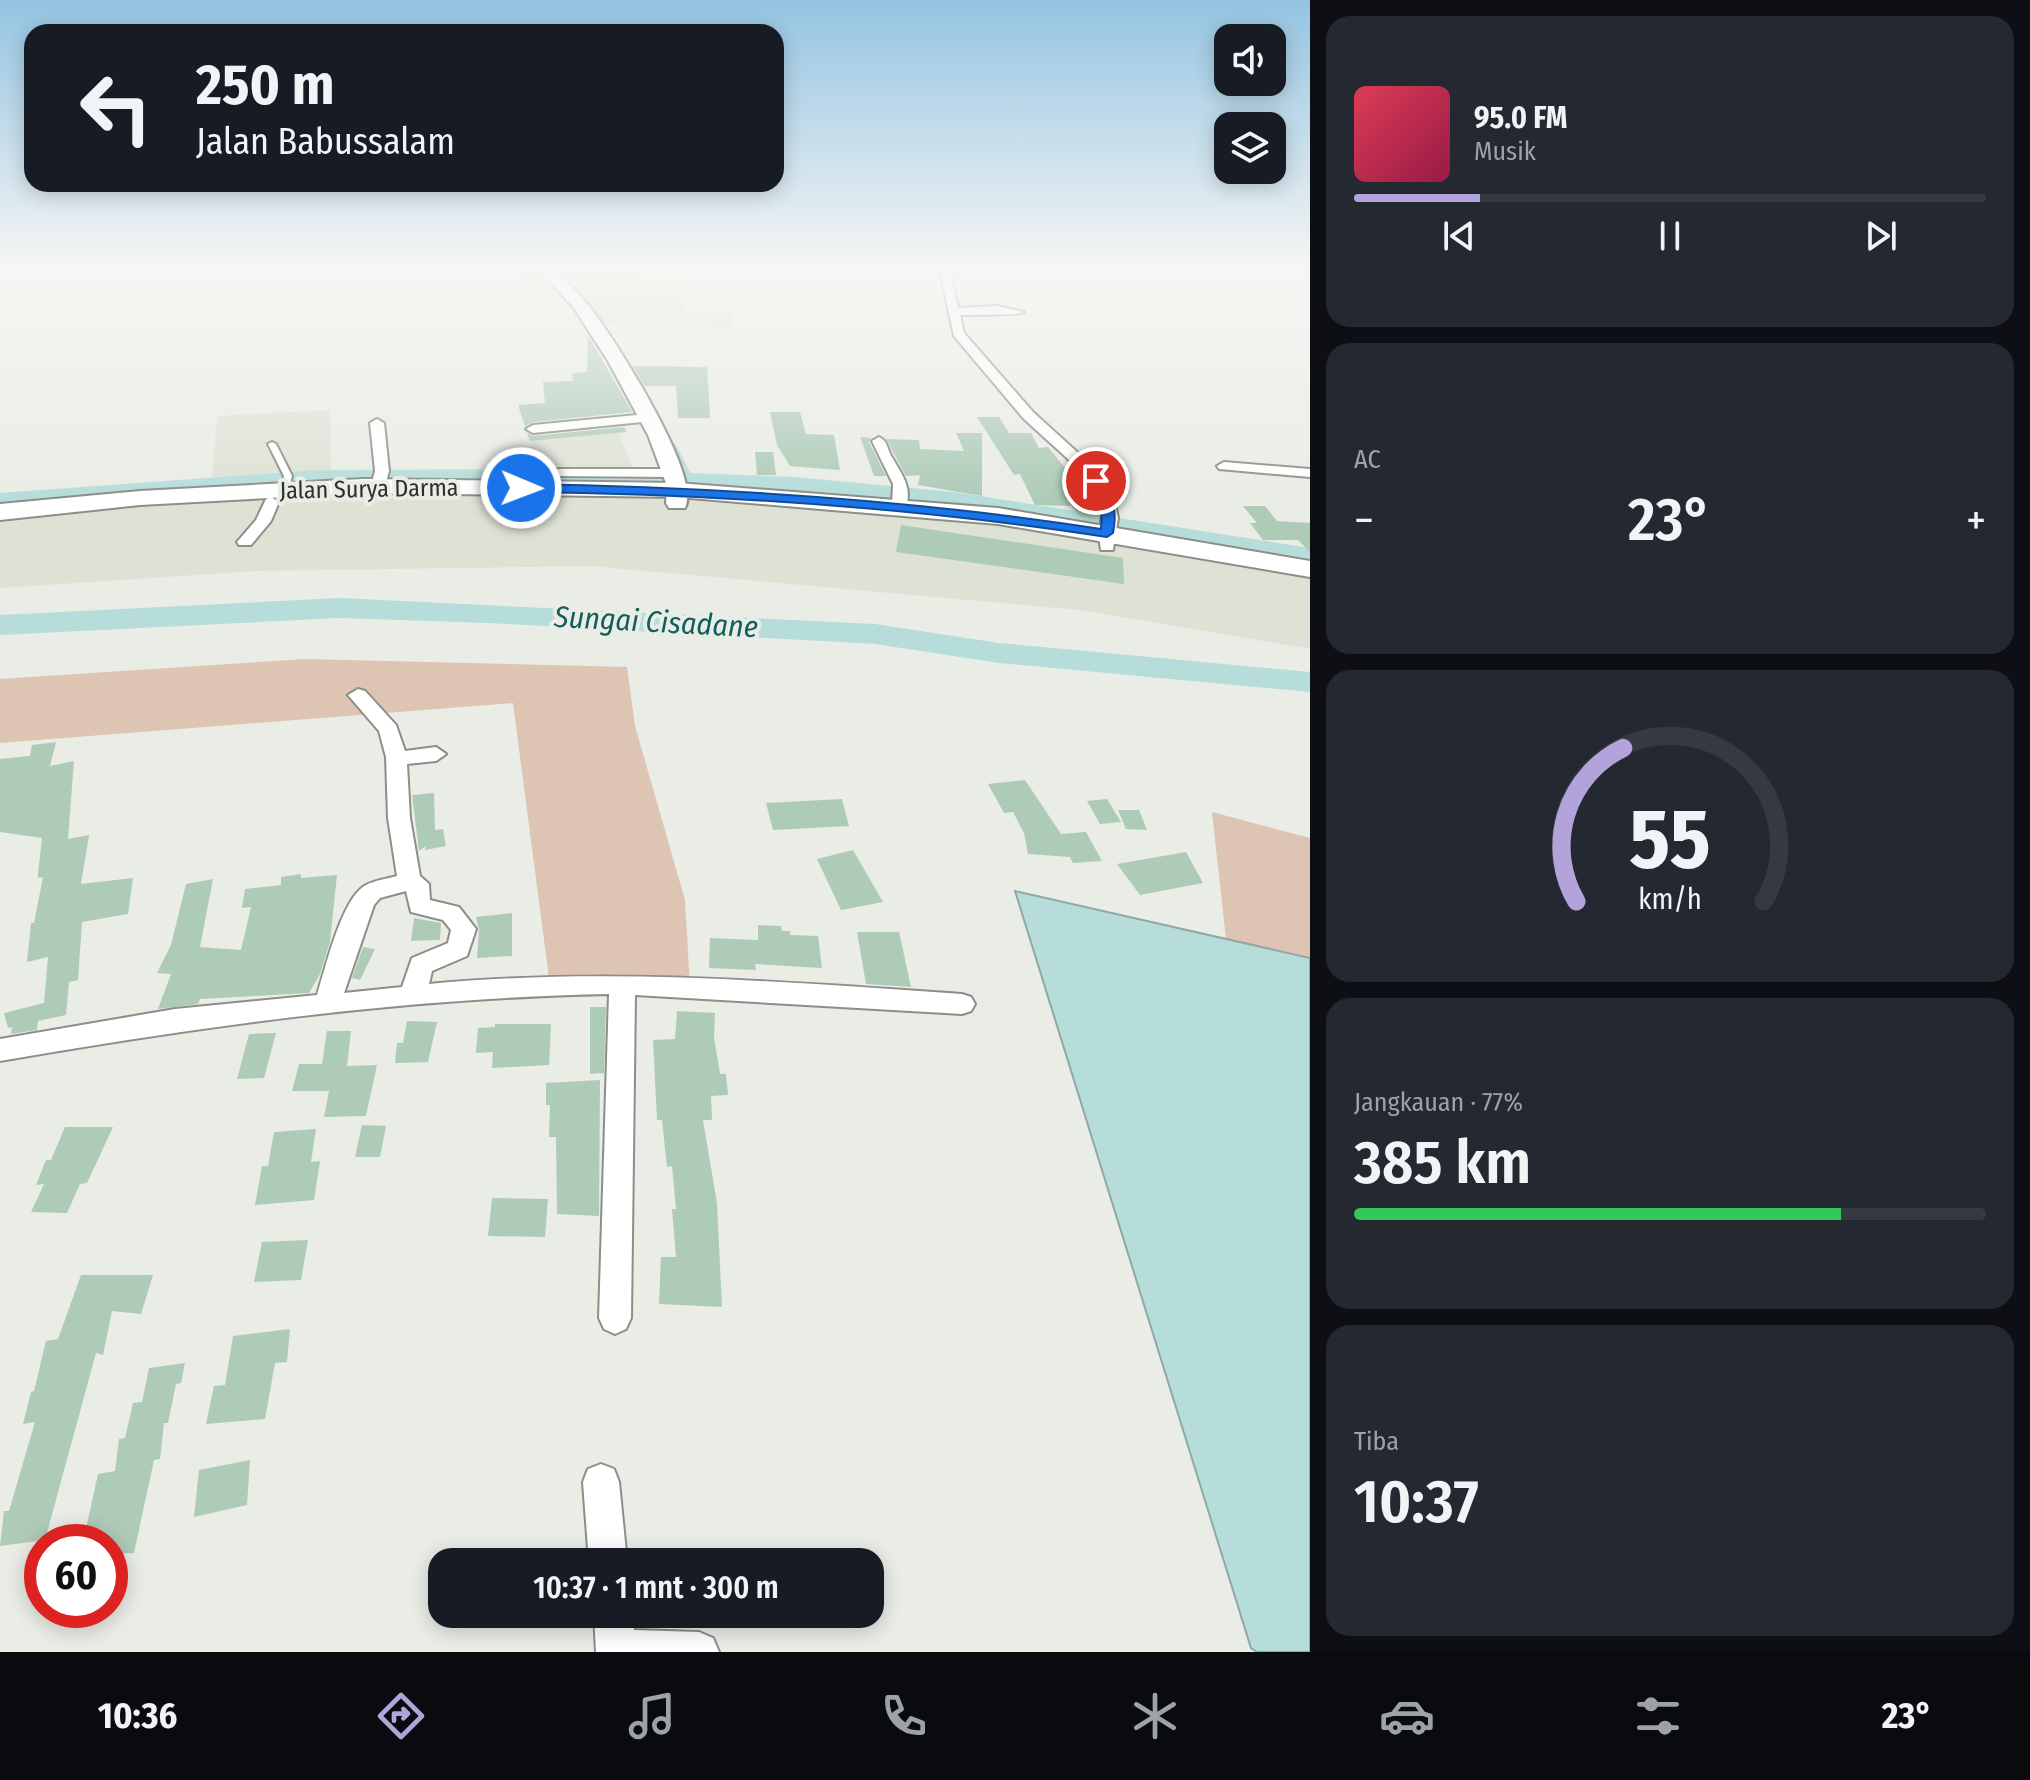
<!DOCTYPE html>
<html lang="id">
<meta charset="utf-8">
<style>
body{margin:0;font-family:"Fira Sans Condensed",sans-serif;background:#242831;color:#f1f3f6;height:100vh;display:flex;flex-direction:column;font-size:30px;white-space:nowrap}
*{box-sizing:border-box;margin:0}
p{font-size:26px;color:#9ea1a6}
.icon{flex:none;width:44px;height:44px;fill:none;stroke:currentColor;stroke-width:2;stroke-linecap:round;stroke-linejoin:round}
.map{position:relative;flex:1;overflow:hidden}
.side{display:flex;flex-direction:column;gap:16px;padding:16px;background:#0d0f14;width:720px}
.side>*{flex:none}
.banner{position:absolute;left:24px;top:24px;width:760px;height:168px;border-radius:24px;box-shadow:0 4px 20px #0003;background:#171b24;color:#f1f3f6;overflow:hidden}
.fabs{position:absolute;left:1214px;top:24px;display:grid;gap:16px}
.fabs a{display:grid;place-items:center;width:72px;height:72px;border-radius:16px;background:#171b24;box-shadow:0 4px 20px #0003;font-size:40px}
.speed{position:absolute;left:24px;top:1524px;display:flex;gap:16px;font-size:40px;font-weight:700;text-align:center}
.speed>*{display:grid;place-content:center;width:104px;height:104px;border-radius:50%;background:#171b24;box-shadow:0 4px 20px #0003;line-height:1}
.speed .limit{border:12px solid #d22;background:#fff;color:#111}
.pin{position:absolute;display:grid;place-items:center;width:68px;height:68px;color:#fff;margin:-34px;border:4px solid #fff;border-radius:50%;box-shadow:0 2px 8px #0007}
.me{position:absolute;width:88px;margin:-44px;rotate:91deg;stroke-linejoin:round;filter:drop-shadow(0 0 6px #0008)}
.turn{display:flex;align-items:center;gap:28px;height:168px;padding:0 40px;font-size:36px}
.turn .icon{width:104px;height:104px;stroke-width:2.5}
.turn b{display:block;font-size:56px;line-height:68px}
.big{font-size:60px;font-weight:600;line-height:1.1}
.side .widget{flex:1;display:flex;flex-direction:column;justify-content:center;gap:12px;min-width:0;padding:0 28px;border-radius:24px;background:#242831}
.side .dial{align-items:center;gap:0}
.dial svg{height:208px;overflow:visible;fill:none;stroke:#363941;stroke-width:7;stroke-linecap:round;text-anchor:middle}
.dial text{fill:#f1f3f6;stroke:none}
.song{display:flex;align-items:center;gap:24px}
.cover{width:96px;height:96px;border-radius:12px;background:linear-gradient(135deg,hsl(350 70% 55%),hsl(340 70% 35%))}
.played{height:8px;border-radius:4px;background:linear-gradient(90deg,#b2a3db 20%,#363941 20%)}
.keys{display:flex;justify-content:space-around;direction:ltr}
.heat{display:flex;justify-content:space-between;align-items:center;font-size:44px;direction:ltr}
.charge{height:12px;border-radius:6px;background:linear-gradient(90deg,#34c759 77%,#363941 0)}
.trip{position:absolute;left:428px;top:1548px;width:456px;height:80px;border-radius:24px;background:#171b24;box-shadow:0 4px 20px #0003;font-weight:600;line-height:80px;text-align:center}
.menu{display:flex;height:128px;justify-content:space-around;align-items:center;background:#090b0e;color:#9ea1a6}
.menu .icon{width:56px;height:56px}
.menu .on{color:#b2a3db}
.menu b{font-size:36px;color:#f1f3f6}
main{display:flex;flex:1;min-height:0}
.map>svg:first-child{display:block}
.built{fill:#dde2d5}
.green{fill:#dec4b3}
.water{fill:#b6ddda;stroke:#8ea9a6;stroke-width:2}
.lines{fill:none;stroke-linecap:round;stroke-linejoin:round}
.canal{fill:#b6ddda;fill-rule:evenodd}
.river{fill:#b6ddda;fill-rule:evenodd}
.building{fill:#aecbb8}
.lane-casing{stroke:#8c8e88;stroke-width:4}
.street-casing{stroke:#8c8e88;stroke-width:4}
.secondary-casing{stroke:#8c8e88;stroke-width:4}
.primary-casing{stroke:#8c8e88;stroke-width:4}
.lane{fill:#fff;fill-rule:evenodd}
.street{fill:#fff;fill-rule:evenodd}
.secondary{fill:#fff;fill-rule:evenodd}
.primary{fill:#fff;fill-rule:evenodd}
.route{fill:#1a73e8;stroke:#114b97;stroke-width:2}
.labels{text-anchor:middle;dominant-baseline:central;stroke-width:8;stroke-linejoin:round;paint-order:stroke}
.far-street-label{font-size:24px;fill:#2f302d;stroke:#eaece6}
.water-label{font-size:30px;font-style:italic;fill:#105f5c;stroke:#eaece6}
</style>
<main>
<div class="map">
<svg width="1310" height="1652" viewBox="0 0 1310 1652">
<rect width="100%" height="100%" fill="#eaece6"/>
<!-- built -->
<g class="built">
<path d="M531,266H598L657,280L686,283L685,312H733L730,327L611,326L575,298L542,301L517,270Z"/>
<path d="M330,410L331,475L533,474L532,437L617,427L635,474L884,487L1037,509L1310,555V649L1080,610L590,566L257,571L0,588V499L212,480L217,416Z"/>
</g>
<!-- green -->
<g class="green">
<path d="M305,659L627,667L635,726L685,900L690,987L549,978L513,703L0,743V679Z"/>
<path d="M1212,812L1310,838V958L1226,939Z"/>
</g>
<!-- water -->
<path class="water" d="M1015,891L1310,958V1652H1257L1251,1648Z"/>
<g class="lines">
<!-- canal -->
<g class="canal">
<path d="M545,266H557L582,295V301H574Z"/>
<path d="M668,440L676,445L695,482L693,485H681L679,482L660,445Z"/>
</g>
<!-- river -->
<g class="river">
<path d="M575,469L795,477L954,492L1310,548V566L954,508L795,493L575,485L318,486L0,509V493L318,470Z"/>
<path d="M340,598L875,624L999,643L1310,672V692L999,663L875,644L488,623L340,618L0,635V615Z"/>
</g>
</g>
<!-- building -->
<g class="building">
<path d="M588,335L632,412L533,422L525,426L518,405L545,403L543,382L573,381L572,373L587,372Z"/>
<path d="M633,366L707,367L710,418H678L676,386H644Z"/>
<path d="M770,412H800L806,434L834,435L840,470L790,466L777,445Z"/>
<path d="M977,417H999L1009,433H1031L1039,448L1048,447L1097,507L1099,516L1081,517L1071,506L1035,505L1020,474L1014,475Z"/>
<path d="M624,427L627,432L530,441L527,433L533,436Z"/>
<path d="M956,433H982V496L918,485L920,475L906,476L886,439L919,440L920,449L964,451Z"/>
<path d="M860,437L871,438L869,442L886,476H874Z"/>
<path d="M755,452H773L776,475H757Z"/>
<path d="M1243,506H1265L1277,521L1310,523V552L1298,540H1263L1250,523H1257Z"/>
<path d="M901,525L1123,558L1124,584L896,552Z"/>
<path d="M56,742L50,766L74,761L68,839L89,835L81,884L133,878L128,914L82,922L78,980L69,982L66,1015L38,1021L37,1030L11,1034L12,1027L8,1028L4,1013L44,1003L48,957L27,962L31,923H34L43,877L38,878V873L42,838L0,832V759L30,756L32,745Z"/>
<path d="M1025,780L1061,834L1086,832L1102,861L1073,863L1070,857L1028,854L1024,833L1013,812L1004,813L988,784Z"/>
<path d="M434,793L435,830L443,829L446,846L425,850L426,846L419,851L412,795Z"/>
<path d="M842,799L849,826L773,830L766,803Z"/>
<path d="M1107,799L1121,822L1100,824L1087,801Z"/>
<path d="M1118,810H1139L1147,830L1126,829Z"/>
<path d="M853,850L883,902L841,910L817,859Z"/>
<path d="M1186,852L1203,883L1140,895L1117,864Z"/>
<path d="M301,874V878L337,875L330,942L320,974L309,993L200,999L198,1004L158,1009L171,974L157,973L171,945L186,884L213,879L200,947L241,950L251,907L242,908L245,889L281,885V877Z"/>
<path d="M512,913V956L477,958L479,930L476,917Z"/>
<path d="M414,918L441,923L440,940L411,941Z"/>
<path d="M758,925L781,926L782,931H790V935L818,936L822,968L755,964L756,970L709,968L710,938L758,940Z"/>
<path d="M857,932H899L911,987L866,984Z"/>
<path d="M363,947L375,949L360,980L352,978Z"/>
<path d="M590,1007H606L604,1073L590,1074Z"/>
<path d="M677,1011L715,1013L714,1038L720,1074H726L728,1095L711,1096L712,1120H703L717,1203L722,1307L659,1304L661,1257H676L672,1209H676L672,1166L667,1167L662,1120H657L653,1040L675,1039Z"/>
<path d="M407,1021L437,1022L428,1062L395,1063L397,1043H403Z"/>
<path d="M495,1024H551L549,1065L492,1068L493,1052L476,1053L478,1028L495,1027Z"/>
<path d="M327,1031H351L347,1066L377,1065L366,1116L324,1117L329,1091H292L299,1064H322Z"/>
<path d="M276,1033L264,1078L237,1079L249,1034Z"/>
<path d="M600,1080L599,1216L557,1214L556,1137H549L550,1105H546V1083Z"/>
<path d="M362,1125L386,1126L380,1157H355Z"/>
<path d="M65,1127H113L87,1183L80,1184L67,1213L31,1212L44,1184L36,1185L46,1160H51Z"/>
<path d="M316,1129L311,1162L320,1161L314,1200L255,1205L262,1166H268L274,1132Z"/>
<path d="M492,1198L548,1199L545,1237L488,1236Z"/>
<path d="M308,1240L301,1280L254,1282L262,1242Z"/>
<path d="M81,1275H153L141,1314L112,1311L103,1355L96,1353L45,1540L0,1546L4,1511H9L35,1422L23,1424L31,1392L34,1391L46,1341L58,1339Z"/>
<path d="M290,1329L287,1362L275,1363L265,1419L206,1424L214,1386L225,1385L233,1336Z"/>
<path d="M185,1363L181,1383L176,1384L168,1423H164L160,1459L154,1460L134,1553L110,1554V1542H83L98,1474L115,1471L119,1439L125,1438L133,1403L142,1402L149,1368Z"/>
<path d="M250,1460L247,1505L194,1517L199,1470Z"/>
</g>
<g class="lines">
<defs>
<path id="lane" d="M272,442L276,444L292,476L288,492L281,490L284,476L268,444Z"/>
<g id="street">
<path d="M939,266H949L958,308L997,306L1024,312C1017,316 973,314 960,315L964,333L1034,413L1077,452L1113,494L1118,518L1113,550H1101L1098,531L1102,518L1098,495L1067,458L1024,419L954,336Z"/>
<path d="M647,414L654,418L652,421L533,433L526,429L533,425Z"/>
<path d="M377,419L384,423L389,471L385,486L378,490L371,486L375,471L370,423Z"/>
<path d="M879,437C888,441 887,450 893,459C903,476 913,489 905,509L900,511L892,506L893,484L872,441Z"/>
<path d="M1224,462L1310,469V477L1219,469L1217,466Z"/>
<path d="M559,469H673L680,473L673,477L554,476V470Z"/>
<path d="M271,497L279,502L271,521L251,545H239L237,542L256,520L266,499Z"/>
<path d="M358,689L365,691L396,725L405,751L436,747L446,754L436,761L407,764L410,818L420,876L429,884L430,900L459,907L476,929L467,956L432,971L429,984C607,967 784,982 962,994L971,997L975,1004L971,1011L962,1014L635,995L631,1318L626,1329L615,1334L604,1329L599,1318L609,994C405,998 201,1026 0,1061V1039L175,1009L317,995C325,970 342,897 366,885C375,880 387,879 397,876L388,818L386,757L379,731L348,695ZM406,891L411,912L443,920L451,930L448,943L412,958L402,987L344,993L374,905L380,898Z"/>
<path d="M601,1464L614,1469L619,1482L627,1562H589L583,1482L588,1469Z"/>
<path d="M594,1614H632L634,1630L699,1632L713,1638L719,1652H596Z"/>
</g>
<path id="secondary" d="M535,266H550C562,278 575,289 585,301C609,329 704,477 685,508H669L666,503L667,486L648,435L608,361L574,308Z"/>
<path id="primary" d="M363,479L678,483L998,508L1310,561V577L998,524L678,497L363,493L140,505L0,520V504L140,491Z"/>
</defs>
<!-- lane casing -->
<use href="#lane" class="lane-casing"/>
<!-- street casing -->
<use href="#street" class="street-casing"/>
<!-- secondary casing -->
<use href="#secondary" class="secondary-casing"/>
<!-- primary casing -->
<use href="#primary" class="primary-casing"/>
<!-- lane -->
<use href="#lane" class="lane"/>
<!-- street -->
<use href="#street" class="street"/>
<!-- secondary -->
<use href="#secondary" class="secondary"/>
<!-- primary -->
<use href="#primary" class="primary"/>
</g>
<!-- sky -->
<linearGradient id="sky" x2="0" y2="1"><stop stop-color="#94c4e2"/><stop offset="0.54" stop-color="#f6f6f4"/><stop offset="1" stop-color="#f6f6f4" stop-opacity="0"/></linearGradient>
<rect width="1310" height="497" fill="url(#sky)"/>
<!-- route -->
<path class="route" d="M1096,477L1100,478C1112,498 1118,510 1113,533L1107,537C912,507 717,494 521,492L515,488L521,484C715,487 909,499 1101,529L1102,504L1090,481Z"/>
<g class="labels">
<!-- far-street labels -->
<g class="far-street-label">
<text transform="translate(369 489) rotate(-1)">Jalan Surya Darma</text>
</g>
<!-- water labels -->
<g class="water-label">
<text transform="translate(656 622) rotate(3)">Sungai Cisadane</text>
</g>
</g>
</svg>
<div class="fabs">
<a><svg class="icon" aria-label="sound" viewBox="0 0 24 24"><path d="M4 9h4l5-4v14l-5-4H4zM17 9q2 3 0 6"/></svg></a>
<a><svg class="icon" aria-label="layers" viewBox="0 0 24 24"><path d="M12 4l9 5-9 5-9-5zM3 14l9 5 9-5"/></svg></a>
</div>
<div class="speed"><div class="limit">60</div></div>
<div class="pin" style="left:1096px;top:481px;background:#d93025"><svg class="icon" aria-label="arrive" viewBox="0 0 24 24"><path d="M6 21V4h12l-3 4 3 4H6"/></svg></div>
<svg class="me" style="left:521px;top:488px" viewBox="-20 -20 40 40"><circle r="17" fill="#1a73e8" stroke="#fff" stroke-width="3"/><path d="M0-11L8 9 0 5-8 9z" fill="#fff"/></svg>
<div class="trip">10:37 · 1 mnt · 300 m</div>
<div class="banner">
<div class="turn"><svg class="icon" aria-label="left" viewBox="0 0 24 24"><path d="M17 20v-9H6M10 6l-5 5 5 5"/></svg><div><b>250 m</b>Jalan Babussalam</div></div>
</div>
</div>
<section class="side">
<div class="widget">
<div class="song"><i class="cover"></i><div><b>95.0 FM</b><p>Musik</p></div></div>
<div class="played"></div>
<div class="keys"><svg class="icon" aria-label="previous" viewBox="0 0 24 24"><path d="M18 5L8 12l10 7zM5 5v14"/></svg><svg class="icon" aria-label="pause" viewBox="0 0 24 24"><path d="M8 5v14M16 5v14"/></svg><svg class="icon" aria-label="next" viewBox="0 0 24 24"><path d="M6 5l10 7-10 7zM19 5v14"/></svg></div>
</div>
<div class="widget"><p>AC</p>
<div class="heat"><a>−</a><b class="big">23°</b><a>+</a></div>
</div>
<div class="widget dial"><svg viewBox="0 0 100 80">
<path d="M14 69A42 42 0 1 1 86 69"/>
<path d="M14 69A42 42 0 0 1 32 10" stroke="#b2a3db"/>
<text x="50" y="56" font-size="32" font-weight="700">55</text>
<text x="50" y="72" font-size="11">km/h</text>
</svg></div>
<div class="widget"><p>Jangkauan · 77%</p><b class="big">385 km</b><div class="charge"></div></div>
<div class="widget"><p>Tiba</p><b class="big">10:37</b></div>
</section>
</main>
<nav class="menu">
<b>10:36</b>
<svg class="icon on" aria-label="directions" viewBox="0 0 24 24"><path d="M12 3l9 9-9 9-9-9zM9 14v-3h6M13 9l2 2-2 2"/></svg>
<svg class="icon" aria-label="music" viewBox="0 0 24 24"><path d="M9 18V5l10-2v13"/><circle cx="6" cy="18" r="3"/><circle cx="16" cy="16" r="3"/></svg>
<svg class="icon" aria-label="phone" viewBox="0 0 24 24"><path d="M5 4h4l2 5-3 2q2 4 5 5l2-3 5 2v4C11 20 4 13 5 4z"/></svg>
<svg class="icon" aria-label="climate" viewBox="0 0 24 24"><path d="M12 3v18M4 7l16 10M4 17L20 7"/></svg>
<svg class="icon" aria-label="car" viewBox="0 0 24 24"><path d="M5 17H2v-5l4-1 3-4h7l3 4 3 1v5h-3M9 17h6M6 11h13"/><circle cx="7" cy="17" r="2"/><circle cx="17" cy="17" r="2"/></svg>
<svg class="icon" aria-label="filters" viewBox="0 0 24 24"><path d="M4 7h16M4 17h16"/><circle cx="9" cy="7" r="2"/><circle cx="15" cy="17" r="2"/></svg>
<b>23°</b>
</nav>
